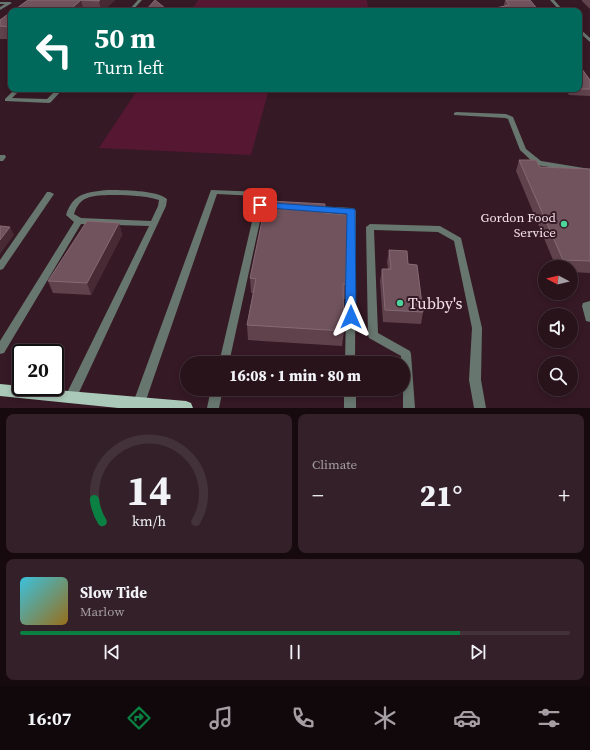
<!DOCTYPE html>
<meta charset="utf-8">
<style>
body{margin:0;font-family:"Source Serif 4",serif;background:#342028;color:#f1f3f6;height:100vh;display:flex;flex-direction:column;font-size:15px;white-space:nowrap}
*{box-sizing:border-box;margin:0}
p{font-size:13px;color:#a59ea3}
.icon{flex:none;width:22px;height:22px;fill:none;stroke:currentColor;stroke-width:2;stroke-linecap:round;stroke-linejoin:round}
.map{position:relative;height:408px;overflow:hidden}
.panel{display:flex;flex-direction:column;gap:6px;padding:6px;background:#160a0f;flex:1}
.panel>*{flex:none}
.hud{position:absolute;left:8px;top:8px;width:574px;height:84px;border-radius:8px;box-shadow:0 2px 6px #0003,0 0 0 1px #44323a;background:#00695c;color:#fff;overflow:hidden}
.needle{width:26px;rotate:277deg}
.buttons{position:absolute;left:538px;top:260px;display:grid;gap:8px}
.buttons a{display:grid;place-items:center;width:40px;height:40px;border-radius:50%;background:#28131b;box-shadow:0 2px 6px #0003,0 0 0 1px #44323a;font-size:20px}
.speed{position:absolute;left:12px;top:344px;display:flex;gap:8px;font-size:20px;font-weight:700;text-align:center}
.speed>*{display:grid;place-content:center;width:52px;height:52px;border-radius:50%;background:#28131b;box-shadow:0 2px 6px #0003,0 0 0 1px #44323a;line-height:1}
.speed .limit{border:2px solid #111;border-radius:6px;background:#fff;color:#111}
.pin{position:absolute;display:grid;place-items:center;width:34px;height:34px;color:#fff;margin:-17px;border-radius:8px;box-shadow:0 2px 6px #0006}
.me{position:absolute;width:44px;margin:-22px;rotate:0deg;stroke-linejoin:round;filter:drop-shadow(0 0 3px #0008)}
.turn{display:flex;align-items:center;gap:14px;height:84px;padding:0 20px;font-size:18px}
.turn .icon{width:52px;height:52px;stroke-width:2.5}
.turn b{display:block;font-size:28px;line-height:34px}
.big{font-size:30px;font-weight:800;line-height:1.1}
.panel .card{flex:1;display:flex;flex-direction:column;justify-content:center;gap:6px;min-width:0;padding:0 14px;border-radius:8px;background:#342028}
.panel .dial{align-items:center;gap:0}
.dial svg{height:104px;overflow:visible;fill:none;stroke:#44323a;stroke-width:7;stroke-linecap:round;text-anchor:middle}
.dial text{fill:#f1f3f6;stroke:none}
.song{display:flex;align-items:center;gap:12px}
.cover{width:48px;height:48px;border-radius:6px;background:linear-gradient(135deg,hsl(190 70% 55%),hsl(40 70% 35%))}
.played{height:4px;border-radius:2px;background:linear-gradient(90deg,#0b8043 80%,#44323a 80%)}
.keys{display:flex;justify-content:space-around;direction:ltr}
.heat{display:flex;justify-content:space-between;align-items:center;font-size:22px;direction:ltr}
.panel .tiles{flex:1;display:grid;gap:6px;grid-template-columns:1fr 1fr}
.card:last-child{grid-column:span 2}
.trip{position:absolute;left:180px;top:356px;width:230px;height:40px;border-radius:20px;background:#28131b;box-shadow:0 2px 6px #0003,0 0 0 1px #44323a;font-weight:800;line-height:40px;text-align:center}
.dock{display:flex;height:64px;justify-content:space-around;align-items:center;background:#10080b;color:#a59ea3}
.dock .icon{width:28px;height:28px}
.dock .active{color:#0b8043}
.dock b{font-size:18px;color:#f1f3f6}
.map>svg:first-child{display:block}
.green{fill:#561733}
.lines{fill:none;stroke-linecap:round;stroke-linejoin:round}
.service{fill:#67766e;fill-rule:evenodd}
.minor{fill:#67766e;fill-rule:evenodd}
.primary{fill:#aac9b9;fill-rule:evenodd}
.wall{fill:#60424d}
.shaded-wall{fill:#482a35}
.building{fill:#70535d;stroke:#856a73}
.route{fill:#1a73e8;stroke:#114b97}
.poi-dot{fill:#4bd49b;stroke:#351924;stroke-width:1.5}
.labels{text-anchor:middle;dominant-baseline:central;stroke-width:4;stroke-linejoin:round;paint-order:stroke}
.poi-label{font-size:13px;fill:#f6e2e8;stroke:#351924;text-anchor:end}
.near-poi-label{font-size:16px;fill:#f6e2e8;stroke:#351924;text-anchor:start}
</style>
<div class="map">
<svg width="590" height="408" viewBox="0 0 590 408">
<rect width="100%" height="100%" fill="#351924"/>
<!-- green -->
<g class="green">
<path d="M198,0H367L368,11H191Z"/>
<path d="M138,89H269L251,155L99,148Z"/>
</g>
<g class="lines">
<!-- service -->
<g class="service">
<path d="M0,2H10L12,3L0,10V7L5,4H0Z"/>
<path d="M15,89H21L12,98L47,99L57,89H63L51,102L49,103L5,101V99Z"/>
<path d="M456,112L506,114L513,117L526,149L541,161L590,169V173L536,165L520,150L508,119L505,118L454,115V113Z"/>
<path d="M0,155H5L6,157L3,161H0Z"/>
<path d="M108,190C121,190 157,190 167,199L166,206L75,401L71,402L67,401L65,397L149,226L81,224L4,353L0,354V341L74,222L66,215C73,193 87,192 108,190ZM108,195C125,195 142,195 159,200L158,206L151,221L81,218L74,214C80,196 91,196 108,195Z"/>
<path d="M211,190L262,192L266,194L229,363H219L258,196L217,194L145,403L143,407L140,408L135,407L133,403Z"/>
<path d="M47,192H50L54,194L3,269L0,270V260Z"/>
<path d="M314,206L352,208L356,211L355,363H345L348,213L311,211L310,209L311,207Z"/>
<path d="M370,224L440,226L461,238L482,328L481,380L486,408H474L469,380L472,328L454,241L438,232L374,230L378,333L410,351L411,354L415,408H403V363H401V356L369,338L368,335L366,227Z"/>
<path d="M590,301V322L586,321L582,306L583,303Z"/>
<path d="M211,389H223L219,408H207Z"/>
<rect x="344" y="389" width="12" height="19"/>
</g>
<!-- minor -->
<g class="minor">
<path d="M138,0H142L132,11H128Z"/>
<path d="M550,0H554L564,11H560Z"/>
<path d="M579,28L590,38V42L579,32Z"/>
</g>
<!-- primary -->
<path class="primary" d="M0,384L21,386V387L186,401L191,403L193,408H118L0,396Z"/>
</g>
<!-- wall -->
<g class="wall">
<path d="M28,0H115L103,11H13Z"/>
<path d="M505,0L539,11H495L496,8L505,6L504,5Z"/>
<path d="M582,0H590V9L582,1Z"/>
<path d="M11,12V39H0V20Z"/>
<path d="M579,65L590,80V96L569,95L566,89H579Z"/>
<path d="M519,160L540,167L590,169V273L571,272V267H556L516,171Z"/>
<path d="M269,211L324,213L346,284L345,299H343L344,331L342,346L248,340L247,325L253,293H251L250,278Z"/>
<path d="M119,223L122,235L91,295L53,293L48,281Z"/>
<path d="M389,250L408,264L423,312L421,324L383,322L380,281L382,269H388L387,262Z"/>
</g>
<!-- shaded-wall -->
<g class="shaded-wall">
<path d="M81,0L84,11H73L72,8Z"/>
<path d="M100,0H115L103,11H101L99,1Z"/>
<path d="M64,8L65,11H60Z"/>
<path d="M119,223L122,235L91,295L87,283Z"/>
<path d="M10,227L14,235L0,254V240Z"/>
</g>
<!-- building -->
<g class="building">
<path d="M28,0H100L99,1L81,0L72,8H64L60,11H13Z"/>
<path d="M155,0L165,8L162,11H145Z"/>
<path d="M506,0H530L539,11H498L496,8L509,5Z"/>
<path d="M11,12V27L0,26V20Z"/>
<path d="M579,65L590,80V89H579Z"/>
<path d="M519,160H536L540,167L590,169V261L563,260Z"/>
<path d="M270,201L325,204L324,213L347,215L346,284H343L344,331L247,325L256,279L250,278L264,211H269Z"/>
<path d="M87,221L119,223L87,283L48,281Z"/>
<path d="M0,226L10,227L0,240Z"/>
<path d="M389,250L407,251L408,264L417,265L423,312L385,310L382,269H391Z"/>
</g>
<!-- route -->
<path class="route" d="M260,202L355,209L356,317L355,321H347L345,317L347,214L257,207L256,205Z"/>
<!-- markers -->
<g class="poi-dot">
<circle cx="564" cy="224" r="4"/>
<circle cx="400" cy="303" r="4"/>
</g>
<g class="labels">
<!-- poi labels -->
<g class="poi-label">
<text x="556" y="217">Gordon Food<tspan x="556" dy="15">Service</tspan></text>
</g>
<!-- near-poi labels -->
<g class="near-poi-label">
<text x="408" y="303">Tubby's</text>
</g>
</g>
</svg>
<div class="buttons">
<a><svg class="needle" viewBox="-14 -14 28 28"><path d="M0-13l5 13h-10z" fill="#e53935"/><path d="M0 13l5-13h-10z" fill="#a59ea3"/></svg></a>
<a><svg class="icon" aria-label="sound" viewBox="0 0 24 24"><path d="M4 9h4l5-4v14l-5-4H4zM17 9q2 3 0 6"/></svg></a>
<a><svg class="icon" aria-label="search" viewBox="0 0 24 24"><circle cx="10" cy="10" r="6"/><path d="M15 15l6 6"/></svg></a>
</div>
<div class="speed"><div class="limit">20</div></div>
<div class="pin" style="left:260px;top:205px;background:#d93025"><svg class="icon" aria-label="arrive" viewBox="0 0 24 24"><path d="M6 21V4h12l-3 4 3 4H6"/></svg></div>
<svg class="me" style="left:351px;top:317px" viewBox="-20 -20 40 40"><path d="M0-17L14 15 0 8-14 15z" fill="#1a73e8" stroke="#fff" stroke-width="4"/></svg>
<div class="trip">16:08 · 1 min · 80 m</div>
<div class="hud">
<div class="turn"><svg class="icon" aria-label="left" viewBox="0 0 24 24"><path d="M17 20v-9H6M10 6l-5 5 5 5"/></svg><div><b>50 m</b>Turn left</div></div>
</div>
</div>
<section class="panel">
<div class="tiles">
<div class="card dial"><svg viewBox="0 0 100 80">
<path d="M14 69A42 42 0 1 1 86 69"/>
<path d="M14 69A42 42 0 0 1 8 52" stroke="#0b8043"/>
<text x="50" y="56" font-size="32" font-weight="700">14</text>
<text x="50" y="72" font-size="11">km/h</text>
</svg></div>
<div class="card"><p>Climate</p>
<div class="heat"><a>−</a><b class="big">21°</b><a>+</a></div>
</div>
<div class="card">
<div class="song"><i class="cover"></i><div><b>Slow Tide</b><p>Marlow</p></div></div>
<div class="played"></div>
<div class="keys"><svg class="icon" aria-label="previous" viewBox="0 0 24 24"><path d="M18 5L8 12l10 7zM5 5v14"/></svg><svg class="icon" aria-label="pause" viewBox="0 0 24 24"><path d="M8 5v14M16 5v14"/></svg><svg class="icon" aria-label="next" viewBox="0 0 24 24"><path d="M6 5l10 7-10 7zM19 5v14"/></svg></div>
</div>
</div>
</section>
<nav class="dock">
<b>16:07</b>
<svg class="icon active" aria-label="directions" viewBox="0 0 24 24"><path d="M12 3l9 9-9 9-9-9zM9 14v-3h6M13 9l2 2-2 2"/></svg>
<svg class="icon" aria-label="music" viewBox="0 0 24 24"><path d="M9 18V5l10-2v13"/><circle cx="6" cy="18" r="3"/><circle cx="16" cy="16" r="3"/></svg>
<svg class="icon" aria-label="phone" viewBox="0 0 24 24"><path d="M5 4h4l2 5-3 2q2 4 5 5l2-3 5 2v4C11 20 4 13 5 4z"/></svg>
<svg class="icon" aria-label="climate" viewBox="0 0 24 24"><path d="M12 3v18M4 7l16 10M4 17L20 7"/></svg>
<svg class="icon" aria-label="car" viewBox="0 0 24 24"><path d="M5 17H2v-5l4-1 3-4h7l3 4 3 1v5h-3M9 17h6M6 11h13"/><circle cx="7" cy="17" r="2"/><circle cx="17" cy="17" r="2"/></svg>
<svg class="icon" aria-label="filters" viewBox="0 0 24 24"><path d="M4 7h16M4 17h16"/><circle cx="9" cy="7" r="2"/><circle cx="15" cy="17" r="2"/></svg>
</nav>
